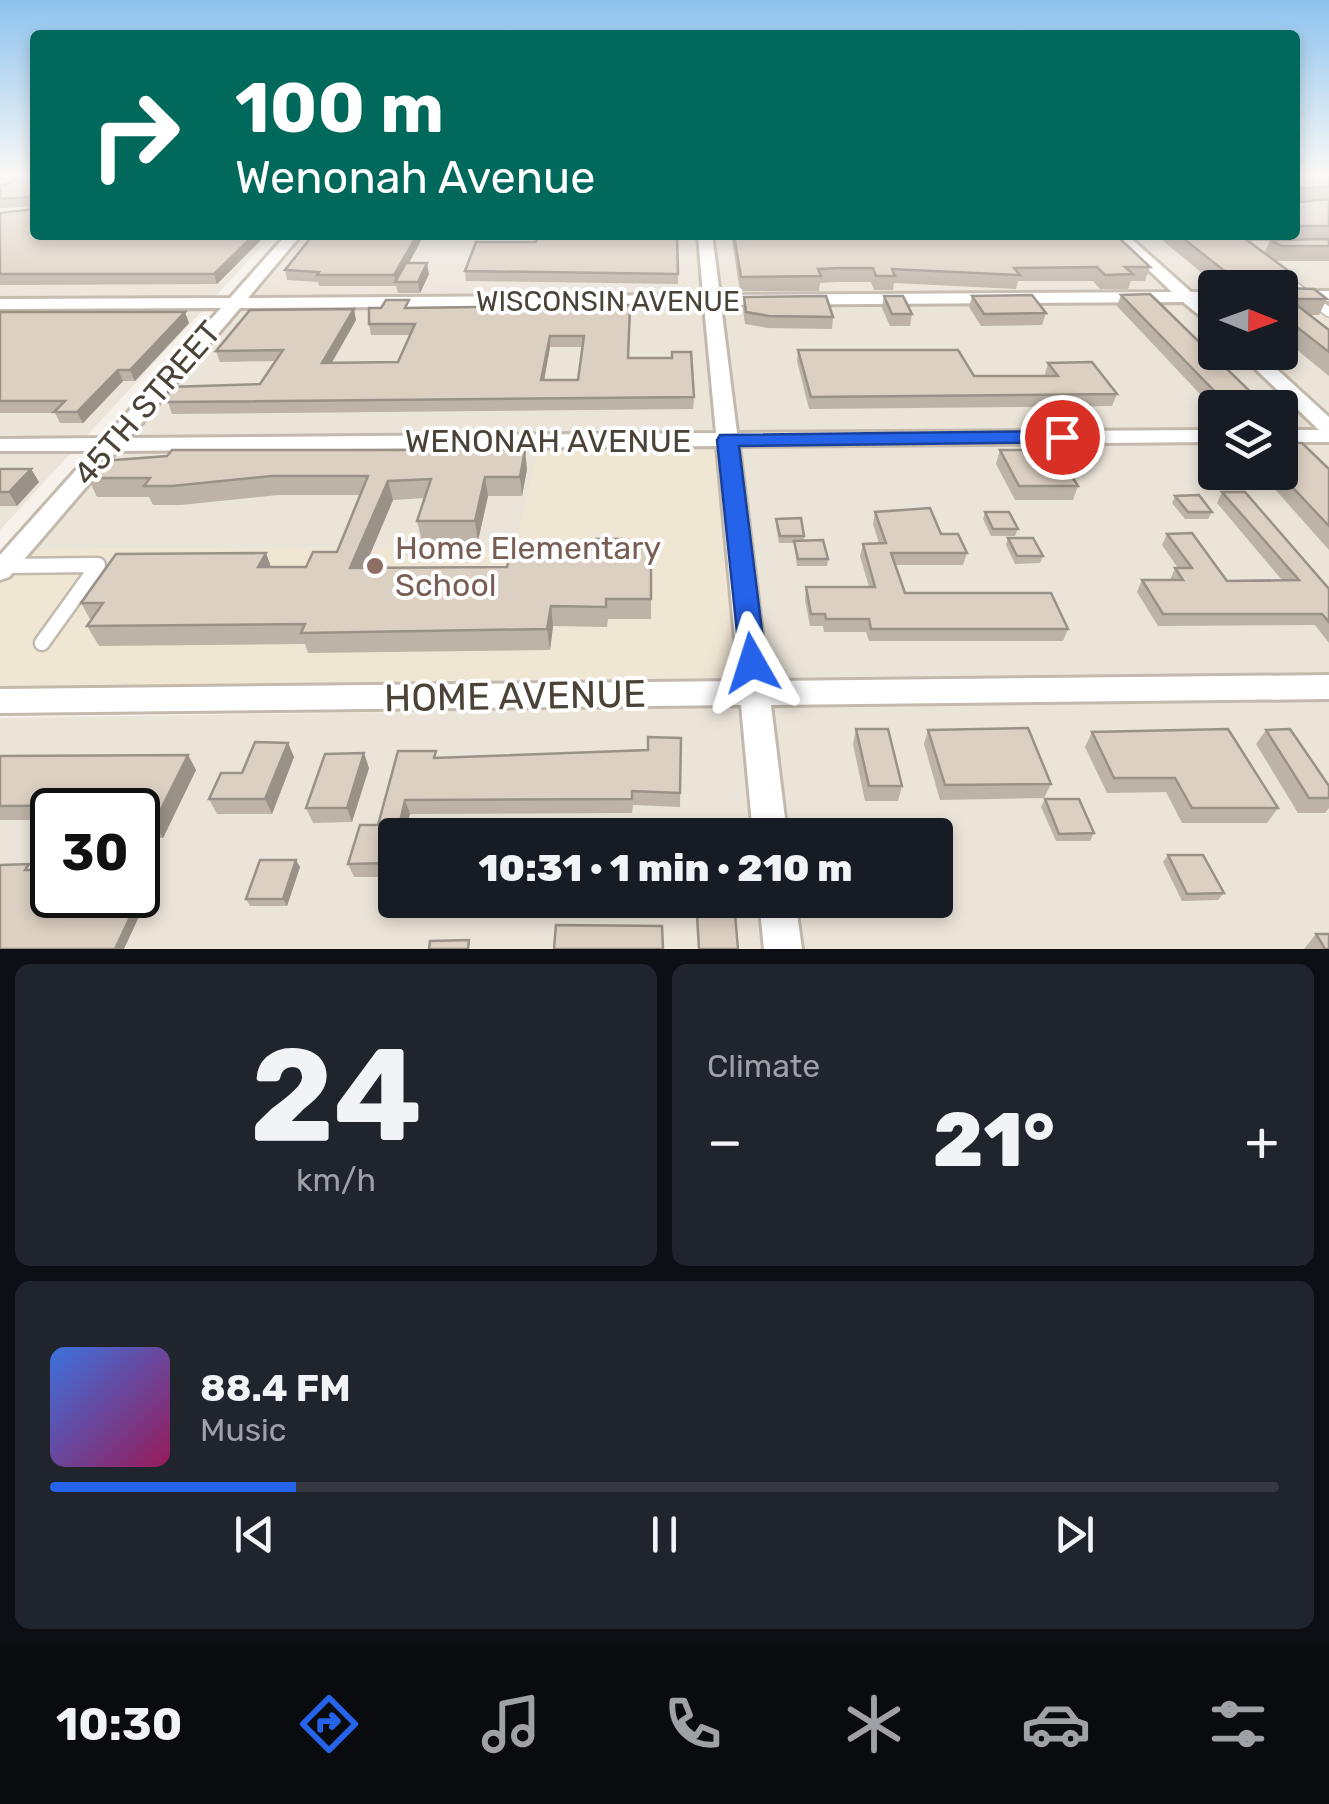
<!DOCTYPE html>
<meta charset="utf-8">
<style>
body{margin:0;font-family:Rubik,sans-serif;background:#20242c;color:#f1f3f6;height:100vh;display:flex;flex-direction:column;font-size:38px;white-space:nowrap}
*{box-sizing:border-box;margin:0}
p{font-size:32px;color:#9ea1a6}
.icon{flex:none;width:55px;height:55px;fill:none;stroke:currentColor;stroke-width:2;stroke-linecap:round;stroke-linejoin:round}
.map{position:relative;height:949px;overflow:hidden}
.sheet{display:flex;flex-direction:column;gap:15px;padding:15px;background:#0d0f14;flex:1}
.sheet>*{flex:none}
.banner{position:absolute;left:30px;top:30px;width:1270px;height:210px;border-radius:10px;box-shadow:0 5px 15px #0003;background:#00695c;color:#fff;overflow:hidden}
.needle{width:65px;rotate:91deg}
.tools{position:absolute;left:1198px;top:270px;display:grid;gap:20px}
.tools a{display:grid;place-items:center;width:100px;height:100px;border-radius:10px;background:#171b24;box-shadow:0 5px 15px #0003;font-size:50px}
.speed{position:absolute;left:30px;top:788px;display:flex;gap:20px;font-size:50px;font-weight:700;text-align:center}
.speed>*{display:grid;place-content:center;width:130px;height:130px;border-radius:50%;background:#171b24;box-shadow:0 5px 15px #0003;line-height:1}
.speed .limit{border:5px solid #111;border-radius:15px;background:#fff;color:#111}
.pin{position:absolute;display:grid;place-items:center;width:85px;height:85px;color:#fff;margin:-42px;border:5px solid #fff;border-radius:50%;box-shadow:0 2px 10px #0007}
.me{position:absolute;width:110px;margin:-55px;rotate:354deg;stroke-linejoin:round;filter:drop-shadow(0 0 8px #0008)}
.turn{display:flex;align-items:center;gap:35px;height:210px;padding:0 40px;font-size:45px}
.turn .icon{width:130px;height:130px;stroke-width:2.5}
.turn b{display:block;font-size:70px;line-height:85px}
.big{font-size:75px;font-weight:800;line-height:1.1}
.sheet .card{flex:1;display:flex;flex-direction:column;justify-content:center;gap:15px;min-width:0;padding:0 35px;border-radius:15px;background:#20242c}
.sheet .dial{align-items:center;gap:0}
.dial b{font-size:130px;line-height:1}
.song{display:flex;align-items:center;gap:30px}
.cover{width:120px;height:120px;border-radius:15px;background:linear-gradient(135deg,hsl(220 70% 55%),hsl(330 70% 35%))}
.played{height:10px;border-radius:5px;background:linear-gradient(90deg,#2563eb 20%,#363941 20%)}
.keys{display:flex;justify-content:space-around;direction:ltr}
.heat{display:flex;justify-content:space-between;align-items:center;font-size:55px;direction:ltr}
.sheet .tiles{flex:1;display:grid;gap:15px;grid-template-columns:1fr 1fr}
.card:last-child{grid-column:span 2}
.trip{position:absolute;left:378px;top:818px;width:575px;height:100px;border-radius:10px;background:#171b24;box-shadow:0 5px 15px #0003;font-weight:800;line-height:100px;text-align:center}
.tabs{display:flex;height:160px;justify-content:space-around;align-items:center;background:#090b0e;color:#9ea1a6}
.tabs .icon{width:70px;height:70px}
.tabs .current{color:#2563eb}
.tabs b{font-size:45px;color:#f1f3f6}
.map>svg:first-child{display:block}
.residential{fill:#ebe4d9;fill-rule:evenodd}
.education{fill:#f0e6d4}
.lines{fill:none;stroke-linecap:round;stroke-linejoin:round}
.lane-far2-casing{stroke:#c3b9ac;stroke-width:9}
.lane-far1-casing{stroke:#c3b9ac;stroke-width:12}
.lane-casing{stroke:#c3b9ac;stroke-width:19}
.street-casing{stroke:#c3b9ac;stroke-width:6}
.lane-far2{stroke:#fff;stroke-width:6}
.lane-far1{stroke:#fff;stroke-width:9}
.lane{stroke:#fff;stroke-width:14}
.street{fill:#fff;fill-rule:evenodd}
.wall{fill:#bdb3a7;fill-rule:evenodd}
.shaded-wall{fill:#9a9288}
.building{fill:#dcd0c2;stroke:#9a9288;stroke-width:2.5;fill-rule:evenodd}
.route{fill:#2563eb;stroke:#184099;stroke-width:2.5}
.education-dot{fill:#8d6e63;stroke:#fff;stroke-width:4}
.labels{text-anchor:middle;dominant-baseline:central;stroke-width:8;stroke-linejoin:round;paint-order:stroke}
.far-street-label{font-size:28px;fill:#4b4338;stroke:#fff}
.street-label{font-size:32px;fill:#4b4338;stroke:#fff}
.education-label{font-size:32px;fill:#785e54;stroke:#fff;text-anchor:start}
.near-street-label{font-size:38px;fill:#4b4338;stroke:#fff}
</style>
<div class="map">
<svg width="1329" height="949" viewBox="0 0 1329 949">
<rect width="100%" height="100%" fill="#f6f2eb"/>
<!-- residential -->
<g class="residential">
<path d="M1295,174H1329V676L760,687L710,235H1295ZM1215,288H1280V352H1215ZM1215,408H1280V472H1215Z"/>
<path d="M0,180H35V235H272L0,530Z"/>
<path d="M300,235H699L723,441L516,547L29,549Z"/>
<path d="M1329,698V949H0V718ZM52,810H138V895H52ZM395,835H935V900H395Z"/>
</g>
<!-- education -->
<path class="education" d="M723,441L748,693L0,696V583L29,549L515,547L539,442Z"/>
<g class="lines">
<defs>
<path id="lane-far2" d="M0,176L29,174"/>
<path id="lane-far1" d="M1276,273L1329,312"/>
<path id="lane" d="M4,566L98,565L42,643"/>
<g id="street">
<path d="M286,235H301L248,298L703,295L698,235H712L720,295L1172,292L1112,235H1127L1191,292H1215V302H1202L1215,314V328L1183,302L721,305L737,433L1215,430V442L739,446L768,681L1329,675V699L771,705L787,835H753L741,705L0,713V689L739,681L717,446L117,451L9,577L0,580V555L93,451H0V439L105,438L221,308L0,309V299L230,298ZM704,305L716,433L129,438L240,308Z"/>
<rect x="1280" y="291" width="49" height="10"/>
<path d="M1238,352H1258L1329,417V442H1280V430H1319Z"/>
<path d="M759,900H795L802,949H764Z"/>
</g>
</defs>
<!-- lane-far2 casing -->
<use href="#lane-far2" class="lane-far2-casing"/>
<!-- lane-far1 casing -->
<use href="#lane-far1" class="lane-far1-casing"/>
<!-- lane casing -->
<use href="#lane" class="lane-casing"/>
<!-- street casing -->
<use href="#street" class="street-casing"/>
<!-- lane-far2 -->
<use href="#lane-far2" class="lane-far2"/>
<!-- lane-far1 -->
<use href="#lane-far1" class="lane-far1"/>
<!-- lane -->
<use href="#lane" class="lane"/>
<!-- street -->
<use href="#street" class="street"/>
</g>
<!-- wall -->
<g class="wall">
<path d="M1295,174H1329V261H1275L1285,288L1327,299L1319,315H1309L1329,330V376L1280,336V288H1220L1156,235H1295ZM1248,241H1270L1264,253Z"/>
<path d="M0,185L266,235L217,284L0,285V213L35,209L34,206L0,208Z"/>
<path d="M731,235H1116L1150,267L1145,281H1131L1128,289H1100L1093,281H1018L1016,289L894,283L893,290H874L871,282H837L820,283L819,291H740Z"/>
<path d="M536,242L678,274V284L466,281L465,271Z"/>
<path d="M409,263L429,274L420,293H398L396,286H319L318,282L287,280L285,270Z"/>
<path d="M1121,295L1264,405L1263,408H1215V410L1117,306Z"/>
<path d="M884,296L912,314L910,326H890L882,308Z"/>
<path d="M972,296L1046,313L1042,325L981,326L969,307Z"/>
<path d="M744,297L833,317L832,329L768,328L745,324L743,309Z"/>
<path d="M410,308L631,316L628,358L694,397L693,409L172,414L168,402L260,384L276,361L220,362L216,351L356,320L332,363L398,362L410,335H371L369,324ZM550,347H582L578,380H544Z"/>
<path d="M0,312L189,323L135,381H123L83,423H60L55,413H0Z"/>
<path d="M798,350L974,376H1046L1045,374L1048,363L1117,394L1112,406L809,409L797,361Z"/>
<path d="M1280,443L1329,469V550L1272,486L1277,476L1275,472H1280Z"/>
<path d="M1000,450L1078,486L1073,500H1015L996,464Z"/>
<path d="M0,469H31L39,482L17,506H0Z"/>
<path d="M527,469L522,496H488L478,541H422L417,521L425,498L393,500L364,568L507,567L621,548H651V619H608L607,627L553,626L550,650L308,653L305,644L99,646L87,626L91,621L81,603L266,553L271,567H306L337,552L360,495H278L181,505H153L149,497H97L88,478Z"/>
<path d="M1222,492L1329,589V643L1315,625L1158,626L1137,592L1142,580H1170L1175,568H1178L1162,545L1167,534L1227,581L1282,580L1217,503Z"/>
<path d="M1175,496L1212,512L1208,519H1185L1172,503Z"/>
<path d="M875,512L941,534L967,553L963,565H895L905,593L1068,629L1063,641H869L866,632H824L823,626H810L805,600L806,587H869L860,556L863,544L879,543L873,524Z"/>
<path d="M985,512L1018,529L1015,536H991L983,519Z"/>
<path d="M776,519L804,536V540L828,559L827,566H797L794,543H779L776,526Z"/>
<path d="M1008,538L1043,556L1040,563L1015,564L1006,545Z"/>
<path d="M856,729L902,786L898,801H865L853,744Z"/>
<path d="M928,730L1051,784L1044,798L940,800L924,744Z"/>
<path d="M1266,730L1329,786V808L1325,813H1298L1256,744Z"/>
<path d="M1092,732L1278,808L1267,823H1182L1166,792L1107,793L1085,747Z"/>
<path d="M681,738L680,807L633,805L632,813L410,814L395,835L394,877H354L348,864L438,758L648,750Z"/>
<path d="M288,743L294,757L272,814H217L209,799L242,773Z"/>
<path d="M188,755L196,770L163,838H138V810H52V820H0V756Z"/>
<path d="M369,768L352,822L313,823L306,808Z"/>
<path d="M1045,799L1094,833L1090,841H1056L1041,807Z"/>
<path d="M1168,855L1224,893L1218,900L1182,901L1163,862Z"/>
<path d="M300,867L287,906H250L246,899Z"/>
<path d="M438,900H478L476,912H439L437,905Z"/>
<path d="M1316,934L1329,949H1304Z"/>
</g>
<!-- shaded-wall -->
<g class="shaded-wall">
<path d="M254,235H266L217,284L214,274Z"/>
<path d="M417,235H424L399,282H396L394,275Z"/>
<path d="M427,263L429,274L420,293L418,282Z"/>
<path d="M354,309L356,320L325,374L322,363Z"/>
<path d="M185,312L189,323L135,381L130,370Z"/>
<path d="M550,336V347L542,392L541,380Z"/>
<path d="M118,370L123,381L83,423L77,412Z"/>
<path d="M525,450L527,469L522,496L520,477Z"/>
<path d="M31,469L39,482L17,506L9,492Z"/>
<path d="M485,477L488,496L478,541L475,521Z"/>
<path d="M388,481L393,500L356,588L350,568Z"/>
<path d="M266,553L273,573L258,567Z"/>
<path d="M551,606L553,626L550,650L547,629Z"/>
<path d="M288,743L294,757L272,814L265,799Z"/>
<path d="M364,753L369,768L352,822L347,808Z"/>
<path d="M188,755L196,770L163,838L154,823Z"/>
<path d="M405,800L410,814L404,835H397Z"/>
<path d="M395,841V874L394,877L390,863Z"/>
<path d="M296,860L300,867L287,906L283,899Z"/>
<path d="M150,875L155,882L124,949H115Z"/>
</g>
<!-- building -->
<g class="building">
<path d="M25,174H35V235H254L214,274H0V213L35,209L31,197L0,199V185H5Z"/>
<path d="M1295,174H1329V187L1298,188L1301,202L1329,199V226H1295Z"/>
<path d="M313,235H417L394,275H317L319,272L285,270Z"/>
<path d="M553,235H677L678,274L465,271L476,242H536L538,236Z"/>
<path d="M734,235H1116L1150,267H1125L1133,274L1105,275L1097,267L1014,268L1020,275L892,269L895,276H876L873,268H839L818,269L821,276L741,277Z"/>
<path d="M1179,235H1240L1290,272L1283,276L1285,288L1314,289L1327,299H1289L1329,330V352L1280,314V288H1246Z"/>
<path d="M1329,239V246H1282L1270,240Z"/>
<path d="M406,263H427L418,282H395Z"/>
<path d="M1150,294L1264,405L1229,406L1121,295Z"/>
<path d="M1032,295L1046,313L984,314L972,296Z"/>
<path d="M826,296L833,317L769,316L746,312L744,297Z"/>
<path d="M884,296H903L912,314H892Z"/>
<path d="M386,300H409L405,308L630,305L628,358H672V352H691L694,397L168,402V387L260,384L283,350L216,351L250,310L354,309L322,363L398,362L415,324H369V308H381ZM550,336H584L578,380H541Z"/>
<path d="M0,312H185L130,370H118L77,412H54L65,401H0Z"/>
<path d="M798,350H958L974,376H1058L1048,363L1092,362L1117,394L811,397Z"/>
<path d="M1280,443H1302L1329,469V526L1279,473H1294L1280,457Z"/>
<path d="M172,450H525L520,477H485L475,521H417L431,479L388,481L350,568L507,567L511,549H596V539H621V548H651V599H606V607L551,606L547,629L301,633L305,624L87,626L103,603H81L116,554L266,553L258,567H306L313,552H337L368,476H272L172,486H144L150,478H88L102,461L167,456Z"/>
<path d="M1000,450H1055L1078,486H1019Z"/>
<path d="M0,469H31L9,492H0Z"/>
<path d="M1222,492H1245L1329,589V622L1322,614H1163L1142,580H1183L1175,568H1192L1167,534L1192,533L1227,581L1299,580Z"/>
<path d="M1199,495L1212,512H1188L1175,496Z"/>
<path d="M930,508L941,534H958L967,553H891L905,593H1051L1068,629H871L869,619H826L825,614H811L806,587H875L863,544L886,543L875,512Z"/>
<path d="M985,512H1009L1018,529H993Z"/>
<path d="M801,518L804,536H780L776,519Z"/>
<path d="M1008,538H1033L1043,556H1017Z"/>
<path d="M823,540L828,559H798L794,541Z"/>
<path d="M1028,728L1051,784L945,785L928,730Z"/>
<path d="M856,729H888L902,786H869Z"/>
<path d="M1228,729L1278,808H1192L1175,778H1114L1092,732Z"/>
<path d="M1290,729L1329,786V798H1309L1266,730Z"/>
<path d="M648,737L681,738L680,793L632,791V799L405,800L397,835H395L390,863L348,864L360,825H378L398,751H436L434,758L648,750Z"/>
<path d="M255,742L288,743L265,799H209L221,773H242Z"/>
<path d="M364,753L347,808H306L325,754Z"/>
<path d="M188,755L154,823H138V810H119L121,805L0,806V756Z"/>
<path d="M1045,799H1079L1094,833L1059,834Z"/>
<path d="M1168,855H1203L1224,893L1187,894Z"/>
<path d="M260,860H296L283,899H246Z"/>
<path d="M29,864L25,870H52V895H138V875H150L115,949H0V865Z"/>
<path d="M438,900H475L474,905H437Z"/>
<path d="M735,914L738,949H699L697,915Z"/>
<path d="M556,925L662,926L663,949H554Z"/>
<path d="M1316,934H1329V949H1325Z"/>
<path d="M469,940L468,949H429L430,941Z"/>
</g>
<!-- sky -->
<linearGradient id="sky" x2="0" y2="1"><stop stop-color="#8dc3ee"/><stop offset="0.57" stop-color="#fbf9f6"/><stop offset="1" stop-color="#fbf9f6" stop-opacity="0"/></linearGradient>
<rect width="1329" height="307" fill="url(#sky)"/>
<!-- route -->
<path class="route" d="M1062,431L1073,437L1070,442L739,446L766,663L762,671H741L717,440L720,435Z"/>
<!-- markers -->
<circle class="education-dot" cx="375" cy="566" r="10"/>
<g class="labels">
<!-- far-street labels -->
<g class="far-street-label">
<text x="608" y="301">WISCONSIN AVENUE</text>
</g>
<!-- street labels -->
<g class="street-label">
<text transform="translate(147 403) rotate(-49)">45TH STREET</text>
<text x="548" y="441">WENONAH AVENUE</text>
</g>
<!-- education labels -->
<g class="education-label">
<text x="395" y="548">Home Elementary<tspan x="395" dy="37">School</tspan></text>
</g>
<!-- near-street labels -->
<g class="near-street-label">
<text transform="translate(515 696) rotate(-1)">HOME AVENUE</text>
</g>
</g>
</svg>
<div class="tools">
<a><svg class="needle" viewBox="-14 -14 28 28"><path d="M0-13l5 13h-10z" fill="#e53935"/><path d="M0 13l5-13h-10z" fill="#9ea1a6"/></svg></a>
<a><svg class="icon" aria-label="layers" viewBox="0 0 24 24"><path d="M12 4l9 5-9 5-9-5zM3 14l9 5 9-5"/></svg></a>
</div>
<div class="speed"><div class="limit">30</div></div>
<div class="pin" style="left:1062px;top:437px;background:#d93025"><svg class="icon" aria-label="arrive" viewBox="0 0 24 24"><path d="M6 21V4h12l-3 4 3 4H6"/></svg></div>
<svg class="me" style="left:752px;top:663px" viewBox="-20 -20 40 40"><path d="M0-17L14 15 0 8-14 15z" fill="#2563eb" stroke="#fff" stroke-width="4"/></svg>
<div class="trip">10:31 · 1 min · 210 m</div>
<div class="banner">
<div class="turn"><svg class="icon" aria-label="right" viewBox="0 0 24 24"><path d="M7 20v-9h11M14 6l5 5-5 5"/></svg><div><b>100 m</b>Wenonah Avenue</div></div>
</div>
</div>
<section class="sheet">
<div class="tiles">
<div class="card dial"><b>24</b><p>km/h</p></div>
<div class="card"><p>Climate</p>
<div class="heat"><a>−</a><b class="big">21°</b><a>+</a></div>
</div>
<div class="card">
<div class="song"><i class="cover"></i><div><b>88.4 FM</b><p>Music</p></div></div>
<div class="played"></div>
<div class="keys"><svg class="icon" aria-label="previous" viewBox="0 0 24 24"><path d="M18 5L8 12l10 7zM5 5v14"/></svg><svg class="icon" aria-label="pause" viewBox="0 0 24 24"><path d="M8 5v14M16 5v14"/></svg><svg class="icon" aria-label="next" viewBox="0 0 24 24"><path d="M6 5l10 7-10 7zM19 5v14"/></svg></div>
</div>
</div>
</section>
<nav class="tabs">
<b>10:30</b>
<svg class="icon current" aria-label="directions" viewBox="0 0 24 24"><path d="M12 3l9 9-9 9-9-9zM9 14v-3h6M13 9l2 2-2 2"/></svg>
<svg class="icon" aria-label="music" viewBox="0 0 24 24"><path d="M9 18V5l10-2v13"/><circle cx="6" cy="18" r="3"/><circle cx="16" cy="16" r="3"/></svg>
<svg class="icon" aria-label="phone" viewBox="0 0 24 24"><path d="M5 4h4l2 5-3 2q2 4 5 5l2-3 5 2v4C11 20 4 13 5 4z"/></svg>
<svg class="icon" aria-label="climate" viewBox="0 0 24 24"><path d="M12 3v18M4 7l16 10M4 17L20 7"/></svg>
<svg class="icon" aria-label="car" viewBox="0 0 24 24"><path d="M5 17H2v-5l4-1 3-4h7l3 4 3 1v5h-3M9 17h6M6 11h13"/><circle cx="7" cy="17" r="2"/><circle cx="17" cy="17" r="2"/></svg>
<svg class="icon" aria-label="filters" viewBox="0 0 24 24"><path d="M4 7h16M4 17h16"/><circle cx="9" cy="7" r="2"/><circle cx="15" cy="17" r="2"/></svg>
</nav>
